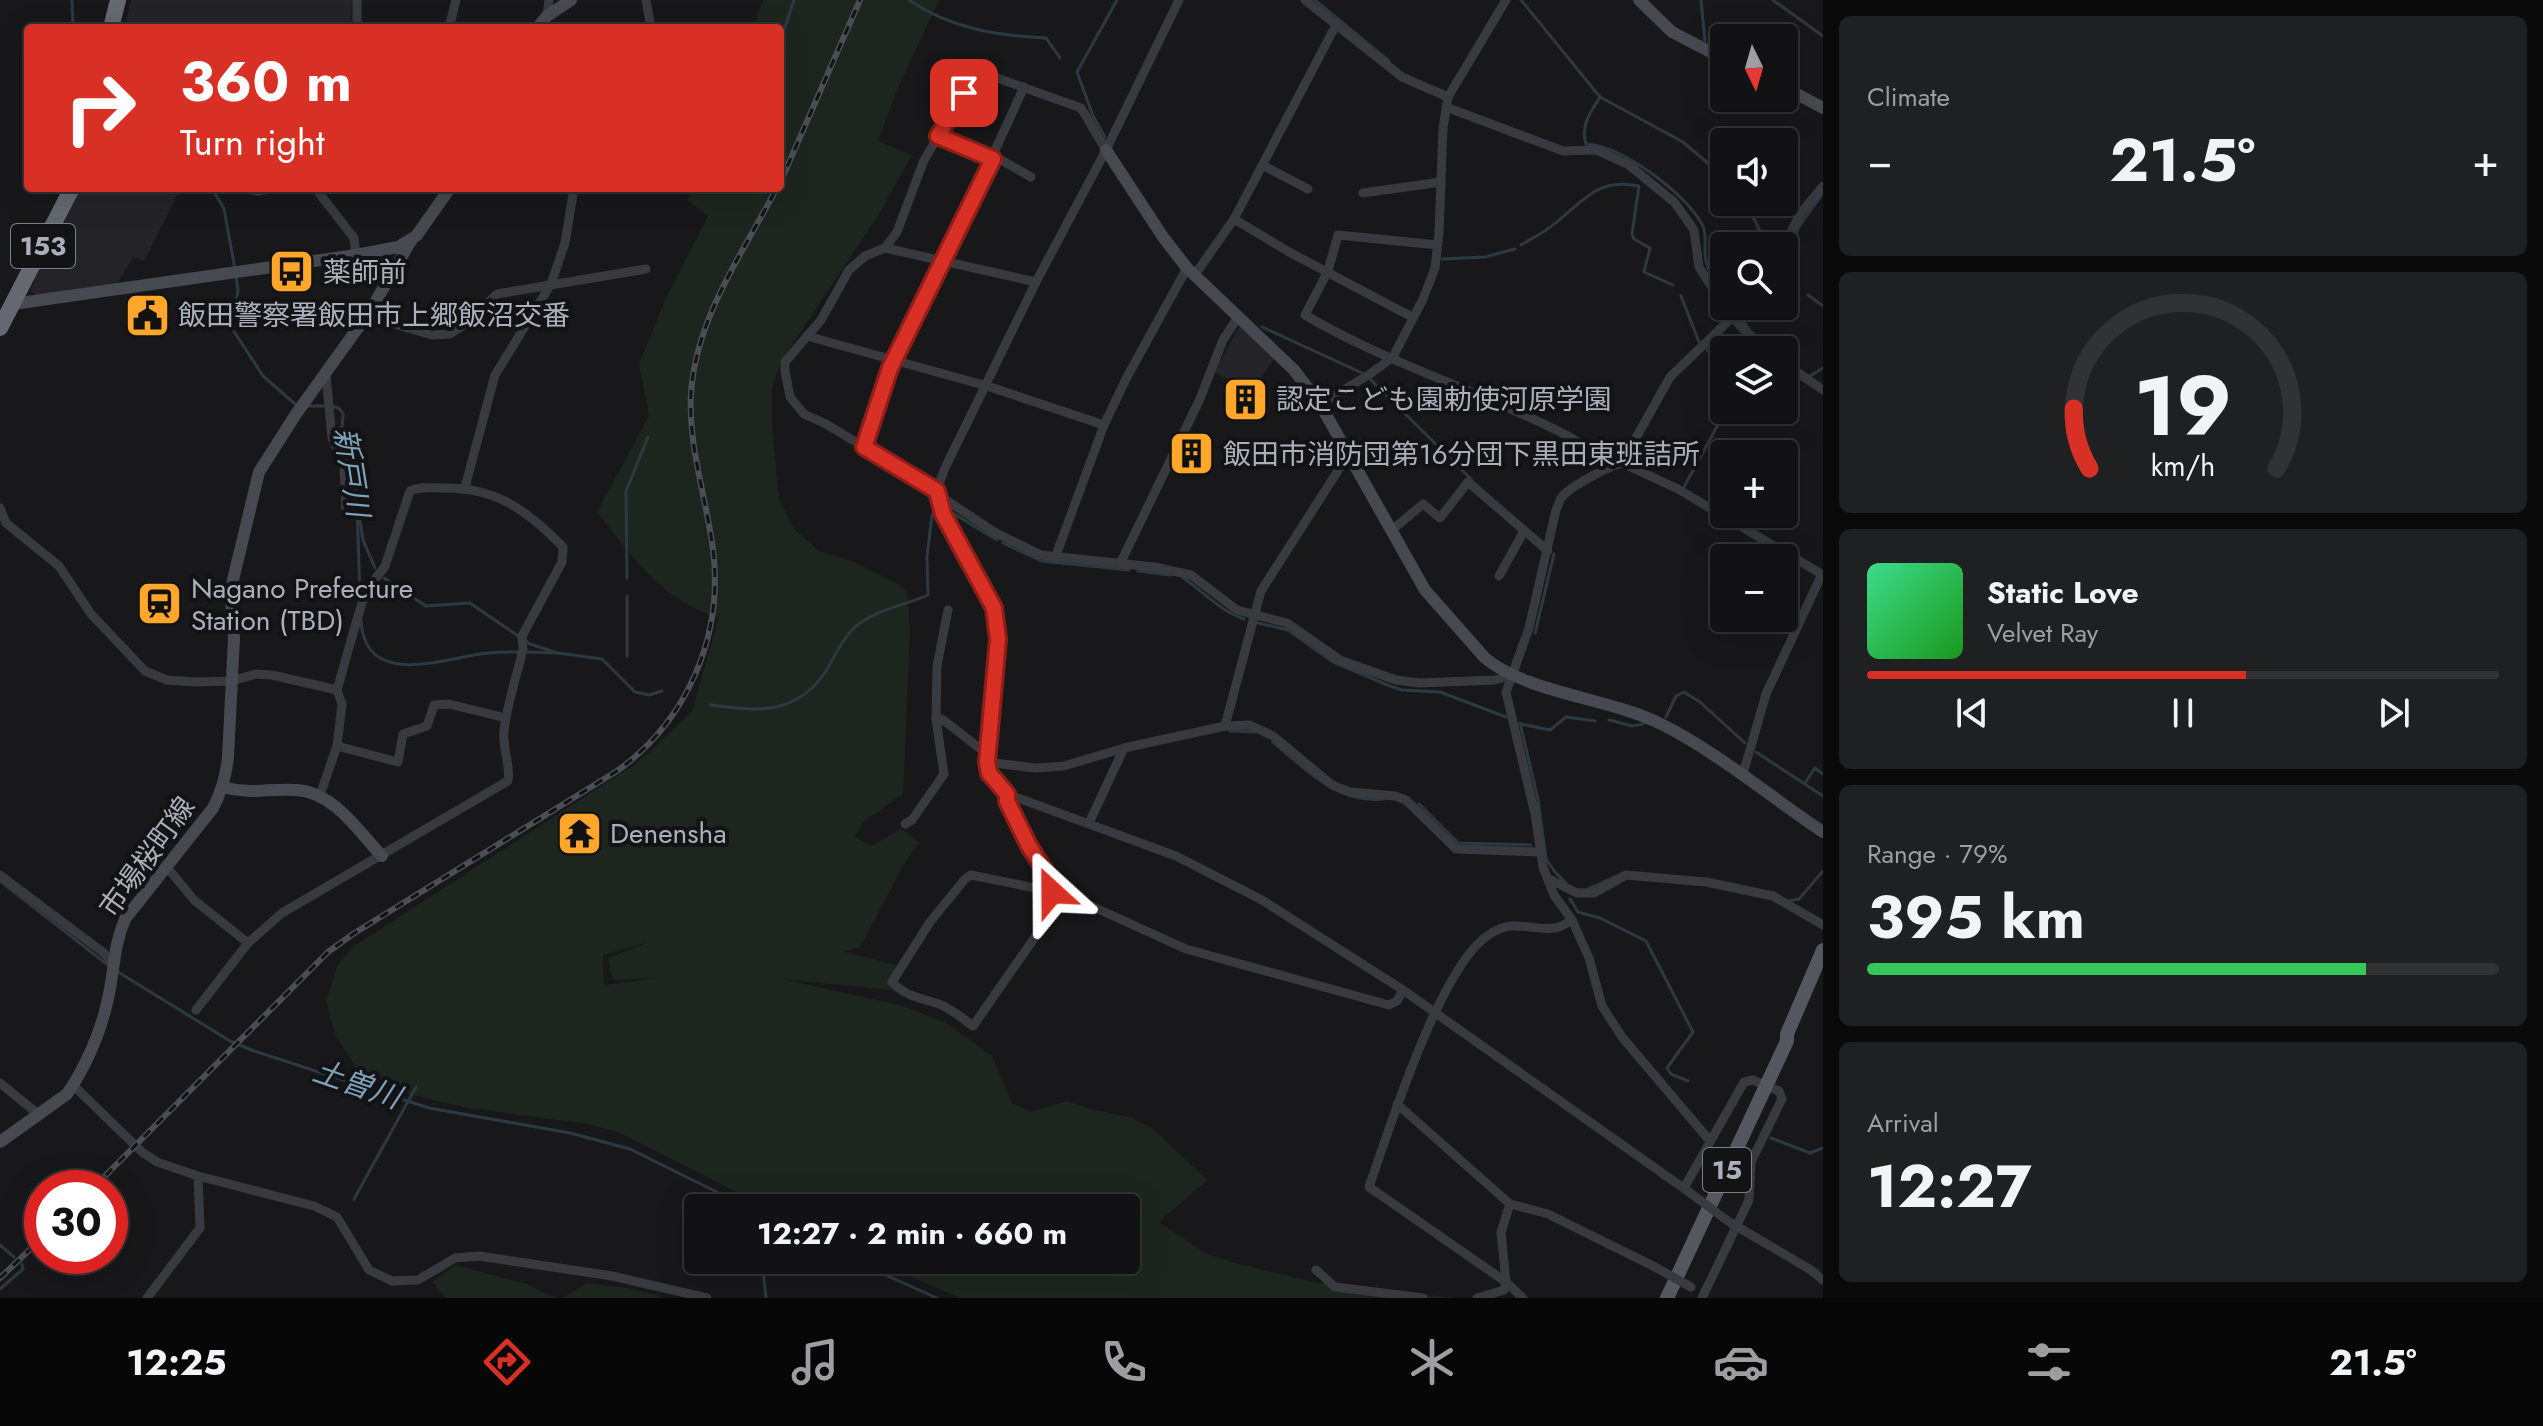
<!DOCTYPE html>
<meta charset="utf-8">
<style>
body{margin:0;font-family:Jost,"Noto Sans JP",sans-serif;background:#1f2022;color:#f1f3f6;height:100vh;display:flex;flex-direction:column;font-size:30px;white-space:nowrap}
*{box-sizing:border-box;margin:0}
p{font-size:26px;color:#9c9ea0}
.icon{flex:none;width:44px;height:44px;fill:none;stroke:currentColor;stroke-width:2;stroke-linecap:round;stroke-linejoin:round}
.map{position:relative;flex:1;overflow:hidden}
.panel{display:flex;flex-direction:column;gap:16px;padding:16px;background:#0a0a0b;width:720px}
.panel>*{flex:none}
.top-card{position:absolute;left:24px;top:24px;width:760px;height:168px;border-radius:8px;box-shadow:0 8px 32px #0002,0 0 0 2px #313234;background:#d93025;color:#fff;overflow:hidden}
.needle{width:52px;rotate:175deg}
.tools{position:absolute;left:1710px;top:24px;display:grid;gap:16px}
.tools a{display:grid;place-items:center;width:88px;height:88px;border-radius:8px;background:#121214;box-shadow:0 8px 32px #0002,0 0 0 2px #313234;font-size:40px}
.speed{position:absolute;left:24px;top:1170px;display:flex;gap:16px;font-size:40px;font-weight:700;text-align:center}
.speed>*{display:grid;place-content:center;width:104px;height:104px;border-radius:50%;background:#121214;box-shadow:0 8px 32px #0002,0 0 0 2px #313234;line-height:1}
.speed .limit{border:12px solid #d22;background:#fff;color:#111}
.pin{position:absolute;display:grid;place-items:center;width:68px;height:68px;color:#fff;margin:-34px;border-radius:16px;box-shadow:0 4px 12px #0006}
.me{position:absolute;width:88px;margin:-44px;rotate:336deg;stroke-linejoin:round;filter:drop-shadow(0 0 6px #0008)}
.turn{display:flex;align-items:center;gap:28px;height:168px;padding:0 24px;font-size:36px}
.turn .icon{width:104px;height:104px;stroke-width:2.5}
.turn b{display:block;font-size:56px;line-height:68px}
.big{font-size:60px;font-weight:700;line-height:1.1}
.panel .tile{flex:1;display:flex;flex-direction:column;justify-content:center;gap:12px;min-width:0;padding:0 28px;border-radius:12px;background:#1f2022}
.panel .dial{align-items:center;gap:0}
.dial svg{height:208px;overflow:visible;fill:none;stroke:#313234;stroke-width:7;stroke-linecap:round;text-anchor:middle}
.dial text{fill:#f1f3f6;stroke:none}
.song{display:flex;align-items:center;gap:24px}
.cover{width:96px;height:96px;border-radius:12px;background:linear-gradient(135deg,hsl(150 70% 55%),hsl(120 70% 35%))}
.played{height:8px;border-radius:4px;background:linear-gradient(90deg,#d93025 60%,#313234 60%)}
.keys{display:flex;justify-content:space-around;direction:ltr}
.heat{display:flex;justify-content:space-between;align-items:center;font-size:44px;direction:ltr}
.charge{height:12px;border-radius:6px;background:linear-gradient(90deg,#34c759 79%,#313234 0)}
.trip{position:absolute;left:684px;top:1194px;width:456px;height:80px;border-radius:8px;background:#121214;box-shadow:0 8px 32px #0002,0 0 0 2px #313234;font-weight:700;line-height:80px;text-align:center}
.tab-bar{display:flex;height:128px;justify-content:space-around;align-items:center;background:#070708;color:#9c9ea0}
.tab-bar .icon{width:56px;height:56px}
.tab-bar .active{color:#d93025}
.tab-bar b{font-size:36px;color:#f1f3f6}
main{display:flex;flex:1;min-height:0}
.map>svg:first-child{display:block}
.built{fill:#242428}
.green{fill:#1d261e;fill-rule:evenodd}
.lines{fill:none;stroke-linecap:round;stroke-linejoin:round}
.stream{stroke:#2c3940;stroke-width:3}
.street{stroke:#393a40;stroke-width:9}
.secondary{stroke:#464950;stroke-width:12}
.primary{stroke:#54575f;stroke-width:14}
.highway{stroke:#646971;stroke-width:16}
.rail-casing{stroke:#4b4e55;stroke-width:6}
.rail{stroke:#131315;stroke-width:3;stroke-dasharray:9;stroke-linecap:butt}
.street-bridge{stroke:#393a40;stroke-width:9}
.route-casing{stroke:#8d1f18;stroke-width:20}
.route{stroke:#d93025;stroke-width:14}
.labels{text-anchor:middle;dominant-baseline:central;stroke-width:8;stroke-linejoin:round;paint-order:stroke}
.shield{fill:#131315;stroke:#7c8189;stroke-width:2}
.shield-label{font-size:26px;font-weight:bold;fill:#a9b0bb}
.poi-label{font-size:28px;fill:#a9b0bb;stroke:#131315;text-anchor:start}
.street-label{font-size:28px;fill:#a9b0bb;stroke:#131315}
.water-label{font-size:30px;font-style:italic;fill:#7da2b9;stroke:#131315}
</style>
<main>
<div class="map">
<svg width="1823" height="1298" viewBox="0 0 1823 1298">
<rect width="100%" height="100%" fill="#18181a"/>
<!-- built -->
<g class="built">
<path d="M131,0H352L351,28H125Z"/>
<path d="M77,188H181L144,261L133,257L117,284L38,296L30,291L35,280L33,277Z"/>
<path d="M1239,327L1275,357L1252,393L1214,372Z"/>
</g>
<!-- green -->
<g class="green">
<path d="M763,0H939L897,90L878,141L912,155L876,219L782,360L772,387V426L779,499L794,529L819,551L854,562L896,583L907,591L910,632L903,794L864,821L855,837L872,846L901,828L919,843L904,864L860,947L845,952L900,966L892,982L901,991L782,979L904,1006L948,1024L992,1056L1012,1103L1031,1112L1067,1101L1091,1109L1133,1118L1153,1129L1207,1180L1159,1222L1207,1254L1239,1264L1313,1282L1456,1298H960L873,1260H1126V1208H769L618,1132L587,1124L463,1107L413,1095L361,1075L336,1036L326,1002L337,966L354,946L634,765L652,750L692,711L719,617C661,601 632,556 597,512L649,416L639,364L667,296L708,216L687,200L695,188H780V28H753ZM648,942L608,958L613,980L658,978L604,985L603,955Z"/>
<path d="M456,1265L530,1285L541,1292L558,1298H446L433,1282Z"/>
<path d="M587,1283L633,1289L665,1298H563Z"/>
</g>
<g class="lines">
<!-- stream -->
<g class="stream">
<path d="M72,0L73,28"/>
<path d="M909,0C949,28 998,36 1046,38L1060,58"/>
<path d="M1315,0L1389,61"/>
<path d="M1521,0L1600,97L1683,142L1724,177"/>
<path d="M1701,0L1705,41"/>
<path d="M1773,0L1823,36"/>
<path d="M780,42L794,0"/>
<path d="M1600,97C1591,112 1580,125 1586,144C1622,146 1684,192 1702,224C1708,235 1703,248 1706,261C1708,273 1717,283 1724,293"/>
<path d="M1105,137L1093,116L1077,72L1117,0"/>
<path d="M212,188L224,209L235,269"/>
<path d="M1746,202L1767,246"/>
<path d="M1521,245C1533,238 1547,231 1558,221C1586,198 1599,178 1639,186L1632,234L1634,239L1650,248L1644,272L1673,285"/>
<path d="M1442,259L1485,257L1515,249"/>
<path d="M1784,260L1800,225L1823,193"/>
<path d="M1784,268L1799,289"/>
<path d="M236,277L238,290L231,327L263,376L295,404"/>
<path d="M1808,295L1823,306"/>
<path d="M1681,296L1699,342"/>
<path d="M1742,320L1749,329"/>
<path d="M1262,327L1362,373"/>
<path d="M1707,350L1724,364"/>
<path d="M1810,376L1823,368"/>
<path d="M1371,380L1471,479"/>
<path d="M1724,405V406"/>
<path d="M306,406H333L340,409L343,414L341,441L353,470L357,507"/>
<path d="M1684,487L1726,410"/>
<path d="M357,506L360,597"/>
<path d="M951,512L997,540"/>
<path d="M359,515L363,540L375,568"/>
<path d="M1003,543L1041,561L1129,570"/>
<path d="M1138,571L1170,575"/>
<path d="M1182,577C1203,591 1220,611 1244,619"/>
<path d="M384,578L426,606L470,603L530,644L558,653L602,659L635,692L649,695L662,691"/>
<path d="M627,578L626,491L648,437"/>
<path d="M627,596V656"/>
<path d="M361,620C364,685 434,662 474,655C489,652 503,652 518,652"/>
<path d="M1258,623L1288,630L1333,662L1390,686L1402,690L1440,692L1506,717"/>
<path d="M1535,633L1554,554"/>
<path d="M526,652L558,653"/>
<path d="M711,705C756,711 794,716 824,674C834,659 840,641 854,628C875,609 904,606 928,595L927,556L932,515"/>
<path d="M1666,717L1676,696L1684,692L1700,702L1745,743"/>
<path d="M1609,720L1632,726L1643,724"/>
<path d="M1520,723L1538,799L1546,859L1555,872L1566,883"/>
<path d="M1521,724L1550,730L1566,717L1595,721"/>
<path d="M1230,731L1256,732"/>
<path d="M1273,742C1307,770 1337,804 1384,799"/>
<path d="M1756,752L1823,796"/>
<path d="M1805,783L1815,768L1823,774"/>
<path d="M1419,804L1458,843L1531,845"/>
<path d="M0,881L108,965"/>
<path d="M1588,889L1621,874"/>
<path d="M1570,899L1578,912L1600,918L1646,941L1693,1032L1667,1068L1671,1074L1688,1081"/>
<path d="M1789,901L1799,899L1823,871"/>
<path d="M118,972L230,1041L254,1051L429,1108L570,1133L630,1149L749,1208"/>
<path d="M1771,1138L1810,1153L1823,1148"/>
<path d="M354,1199L416,1087"/>
<path d="M0,1245L14,1257"/>
<path d="M762,1260L766,1298"/>
<path d="M852,1260L937,1298"/>
<path d="M0,1289L23,1269L22,1264"/>
</g>
<!-- street -->
<g class="street">
<path d="M646,0L651,28"/>
<path d="M1305,0L1402,77L1448,97"/>
<path d="M547,16L549,0"/>
<path d="M357,28V0"/>
<path d="M449,28L456,0"/>
<path d="M1446,107L1563,151L1596,150L1629,165L1675,203L1694,230L1699,267L1724,306"/>
<path d="M938,136L993,159"/>
<path d="M1106,150L1081,108L983,73L974,77L924,160L897,232L885,248L865,256L849,270L821,320L785,362V371L790,397L804,414L826,424L937,491L943,514L994,608L998,639L987,762L989,773L1007,794L1176,856L1262,900L1403,990L1689,1192"/>
<path d="M994,156L1031,177"/>
<path d="M1264,166L1308,189"/>
<path d="M241,188L258,191L275,188"/>
<path d="M319,188V193L354,238L356,255"/>
<path d="M1363,193L1441,182"/>
<path d="M1234,219L1289,252L1412,317"/>
<path d="M1438,245L1338,235L1328,271L1305,315C1388,364 1481,391 1566,435C1582,444 1597,455 1612,465"/>
<path d="M1784,246L1800,214L1823,186"/>
<path d="M885,248L1036,282"/>
<path d="M1194,276L1234,219L1336,25"/>
<path d="M1724,306L1741,327L1767,350"/>
<path d="M370,311L381,320L432,335L450,334L464,325L497,294L646,269"/>
<path d="M807,336L987,386L1104,425"/>
<path d="M1784,363L1823,390"/>
<path d="M326,375L332,438L344,466L346,513"/>
<path d="M1320,404L1370,374L1393,357L1423,299L1435,268L1439,233L1443,128L1448,97L1506,0"/>
<path d="M864,447L890,368L944,262L1024,87"/>
<path d="M1622,463L1678,489L1823,575"/>
<path d="M465,487L495,375L551,284L565,243L574,188"/>
<path d="M937,491L944,470L1036,282L1106,150L1179,0"/>
<path d="M940,496L996,533L1041,555L1154,567L1191,575L1237,610L1287,623L1340,660L1396,680L1419,683L1495,680L1512,675"/>
<path d="M0,508L6,523L59,566L91,614L145,671L167,680L196,682L231,681L256,674L272,675L337,690"/>
<path d="M1391,531L1423,504L1440,518L1468,482L1548,551"/>
<path d="M1055,558L1104,425L1127,377L1187,268"/>
<path d="M1120,564L1199,401L1223,340L1238,317"/>
<path d="M1499,576L1524,531"/>
<path d="M936,719L937,666L948,610"/>
<path d="M1225,726L1261,591L1348,455"/>
<path d="M337,746L398,762L403,734L427,726L434,705L449,704L506,718"/>
<path d="M987,762L1035,768L1064,766L1124,748L1225,726L1250,725L1273,736L1332,785L1350,792L1395,796L1406,800L1456,849L1541,852"/>
<path d="M1743,774L1766,694L1822,574"/>
<path d="M1007,794V801L1029,846L1051,880L1052,892"/>
<path d="M1089,823L1124,748"/>
<path d="M905,824L912,820L944,774L936,719H942L987,754"/>
<path d="M166,866L194,900L248,943"/>
<path d="M0,875L104,953L112,962"/>
<path d="M1549,879L1577,893H1594L1626,875L1706,882L1773,896L1823,925"/>
<path d="M1065,894L973,1026C963,1019 952,1009 939,1004C921,998 906,997 892,982L930,922L965,879L971,875L1065,894L1186,949L1389,1005L1397,1001L1403,990"/>
<path d="M196,1010L248,943L282,913L508,781C511,765 502,748 504,731C507,703 517,676 523,649L522,636L562,562L563,547C526,509 495,487 442,488C431,488 420,486 410,491L385,566L365,593L352,637L337,690L342,704L337,746L320,795"/>
<path d="M0,1083L38,1114"/>
<path d="M73,1085L142,1152L157,1162L198,1176L314,1206L337,1217L369,1270L392,1281L418,1280L455,1258L479,1256L612,1276L707,1298"/>
<path d="M1397,1104L1510,1204L1548,1214L1653,1266"/>
<path d="M1710,1141L1622,1037L1602,1006L1589,958L1572,920L1554,895L1543,867L1535,814L1506,692L1529,628L1556,510C1558,506 1559,502 1561,498C1569,487 1609,466 1622,463L1670,377L1744,306"/>
<path d="M1684,1188L1744,1082L1753,1080L1779,1091L1782,1099L1751,1162L1749,1200L1702,1298"/>
<path d="M1731,1223L1811,1270L1823,1280"/>
<path d="M1316,1270L1335,1287L1423,1298"/>
<path d="M147,1298L200,1228L198,1176"/>
<path d="M1477,1298L1504,1290L1506,1282L1501,1232L1510,1204"/>
<path d="M1523,1298L1506,1282L1369,1187C1389,1130 1441,963 1490,934C1515,918 1530,931 1555,928C1561,927 1567,923 1572,920"/>
</g>
<!-- secondary -->
<g class="secondary">
<path d="M1639,0L1672,32L1724,59"/>
<path d="M537,28L547,16L571,0"/>
<path d="M1784,87L1823,108"/>
<path d="M1106,150L1163,237L1187,268L1294,370L1320,404L1425,590L1485,658C1527,693 1609,698 1661,724C1719,753 1769,796 1823,832"/>
<path d="M13,304L356,255L398,247L411,239"/>
<path d="M222,787C253,795 268,788 296,790C334,792 358,831 382,856"/>
<path d="M0,1142L67,1094C85,1068 100,1034 107,1003C115,972 112,950 125,919L213,808C222,791 226,776 228,757L234,638L231,600L233,580L259,472L296,414L370,311L412,239L417,235L450,188"/>
</g>
<!-- primary -->
<path class="primary" d="M1667,1298L1787,1041V1034L1823,950"/>
<!-- highway -->
<g class="highway">
<path d="M111,28L118,0"/>
<path d="M0,328L72,188"/>
</g>
<defs>
<g id="rail">
<path d="M780,183L860,0"/>
<path d="M93,1188L328,952L353,934L617,771C687,721 724,636 713,549C706,497 688,446 691,393C696,318 743,252 777,188"/>
<path d="M0,1278L42,1238"/>
</g>
</defs>
<!-- rail casing -->
<use href="#rail" class="rail-casing"/>
<!-- rail -->
<use href="#rail" class="rail"/>
<!-- street-bridge -->
<g class="street-bridge">
<path d="M1689,1192L1728,1221"/>
<path d="M1653,1266L1691,1287"/>
</g>
</g>
<g class="lines">
<defs>
<path id="route" d="M964,93L938,136L993,159L890,368L864,447L937,491L943,514L994,608L998,639L987,762L989,773L1007,794V801L1029,846L1051,880L1052,892"/>
</defs>
<!-- route casing -->
<use href="#route" class="route-casing"/>
<!-- route -->
<use href="#route" class="route"/>
</g>
<!-- icons -->
<defs>
<symbol id="bus-square" viewBox="-11 -11 22 22"><rect x="-9" y="-9" width="18" height="18" rx="4" fill="#ffa62b" stroke="#131315"/><path d="M-5-6H5V4H4V6H2V4H-2V6H-4V4H-5ZM-3.5-4V0h7V-4ZM-3.5 1.2v1.5H-2V1.2ZM2 1.2v1.5H3.5V1.2Z" fill="#111"/></symbol>
<symbol id="civic-square" viewBox="-11 -11 22 22"><rect x="-9" y="-9" width="18" height="18" rx="4" fill="#ffa62b" stroke="#131315"/><path d="M-.6-6.5H3V-4.5H.6V-3L4-1V1h2V6H-6V1h2V-1L-.6-3ZM-1.2 2.5V6h2.4V2.5Z" fill="#111"/></symbol>
<symbol id="building-square" viewBox="-11 -11 22 22"><rect x="-9" y="-9" width="18" height="18" rx="4" fill="#ffa62b" stroke="#131315"/><path d="M-4-6H4V6H1V3H-1V6H-4ZM-2.5-4.3h1.7v1.8h-1.7ZM.8-4.3h1.7v1.8H.8ZM-2.5-1h1.7V.8h-1.7ZM.8-1h1.7V.8H.8Z" fill="#111"/></symbol>
<symbol id="station-square" viewBox="-11 -11 22 22"><rect x="-9" y="-9" width="18" height="18" rx="4" fill="#ffa62b" stroke="#131315"/><path d="M-3-6H3Q5-6 5-4V2Q5 4 3 4L4.5 6H3L1.5 4h-3L-3 6H-4.5L-3 4Q-5 4-5 2V-4Q-5-6-3-6ZM-3.5-4v3h7v-3ZM-3.5 1v1.5H-2V1ZM2 1v1.5H3.5V1Z" fill="#111"/></symbol>
<symbol id="temple-square" viewBox="-11 -11 22 22"><rect x="-9" y="-9" width="18" height="18" rx="4" fill="#ffa62b" stroke="#131315"/><path d="M0-6L5-2H3V0L6.5 2.5H4V6H1.5V3h-3V6H-4V2.5H-6.5L-3 0V-2H-5Z" fill="#111"/></symbol>
</defs>
<g fill-rule="evenodd">
<use href="#bus-square" x="266" y="246" width="51" height="51"/>
<use href="#civic-square" x="122" y="290" width="51" height="51"/>
<use href="#building-square" x="1220" y="374" width="51" height="51"/>
<use href="#building-square" x="1166" y="428" width="51" height="51"/>
<use href="#station-square" x="134" y="578" width="51" height="51"/>
<use href="#temple-square" x="554" y="808" width="51" height="51"/>
</g>
<g class="labels">
<!-- shield labels -->
<g class="shield">
<rect x="11" y="224" width="64" height="44" rx="6"/>
<rect x="1703" y="1148" width="48" height="44" rx="6"/>
</g>
<g class="shield-label">
<text x="43" y="246">153</text>
<text x="1727" y="1170">15</text>
</g>
<!-- poi labels -->
<g class="poi-label">
<text x="323" y="272">薬師前</text>
<text x="178" y="315">飯田警察署飯田市上郷飯沼交番</text>
<text x="1276" y="399">認定こども園勅使河原学園</text>
<text x="1223" y="454">飯田市消防団第16分団下黒田東班詰所</text>
<text x="191" y="588">Nagano Prefecture<tspan x="191" dy="32">Station (TBD)</tspan></text>
<text x="610" y="833">Denensha</text>
</g>
<!-- street labels -->
<g class="street-label">
<text transform="translate(147 857) rotate(-54)">市場桜町線</text>
</g>
<!-- water labels -->
<g class="water-label">
<text transform="translate(352 472) rotate(81)">新戸川</text>
<text transform="translate(357 1084) rotate(19)">土曽川</text>
</g>
</g>
</svg>
<div class="tools">
<a><svg class="needle" viewBox="-14 -14 28 28"><path d="M0-13l5 13h-10z" fill="#e53935"/><path d="M0 13l5-13h-10z" fill="#9c9ea0"/></svg></a>
<a><svg class="icon" aria-label="sound" viewBox="0 0 24 24"><path d="M4 9h4l5-4v14l-5-4H4zM17 9q2 3 0 6"/></svg></a>
<a><svg class="icon" aria-label="search" viewBox="0 0 24 24"><circle cx="10" cy="10" r="6"/><path d="M15 15l6 6"/></svg></a>
<a><svg class="icon" aria-label="layers" viewBox="0 0 24 24"><path d="M12 4l9 5-9 5-9-5zM3 14l9 5 9-5"/></svg></a>
<a>+</a>
<a>−</a>
</div>
<div class="speed"><div class="limit">30</div></div>
<div class="pin" style="left:964px;top:93px;background:#d93025"><svg class="icon" aria-label="arrive" viewBox="0 0 24 24"><path d="M6 21V4h12l-3 4 3 4H6"/></svg></div>
<svg class="me" style="left:1052px;top:892px" viewBox="-20 -20 40 40"><path d="M0-17L14 15 0 8-14 15z" fill="#d93025" stroke="#fff" stroke-width="4"/></svg>
<div class="trip">12:27 · 2 min · 660 m</div>
<div class="top-card">
<div class="turn"><svg class="icon" aria-label="right" viewBox="0 0 24 24"><path d="M7 20v-9h11M14 6l5 5-5 5"/></svg><div><b>360 m</b>Turn right</div></div>
</div>
</div>
<section class="panel">
<div class="tile"><p>Climate</p>
<div class="heat"><a>−</a><b class="big">21.5°</b><a>+</a></div>
</div>
<div class="tile dial"><svg viewBox="0 0 100 80">
<path d="M14 69A42 42 0 1 1 86 69"/>
<path d="M14 69A42 42 0 0 1 8 46" stroke="#d93025"/>
<text x="50" y="56" font-size="32" font-weight="700">19</text>
<text x="50" y="72" font-size="11">km/h</text>
</svg></div>
<div class="tile">
<div class="song"><i class="cover"></i><div><b>Static Love</b><p>Velvet Ray</p></div></div>
<div class="played"></div>
<div class="keys"><svg class="icon" aria-label="previous" viewBox="0 0 24 24"><path d="M18 5L8 12l10 7zM5 5v14"/></svg><svg class="icon" aria-label="pause" viewBox="0 0 24 24"><path d="M8 5v14M16 5v14"/></svg><svg class="icon" aria-label="next" viewBox="0 0 24 24"><path d="M6 5l10 7-10 7zM19 5v14"/></svg></div>
</div>
<div class="tile"><p>Range · 79%</p><b class="big">395 km</b><div class="charge"></div></div>
<div class="tile"><p>Arrival</p><b class="big">12:27</b></div>
</section>
</main>
<nav class="tab-bar">
<b>12:25</b>
<svg class="icon active" aria-label="directions" viewBox="0 0 24 24"><path d="M12 3l9 9-9 9-9-9zM9 14v-3h6M13 9l2 2-2 2"/></svg>
<svg class="icon" aria-label="music" viewBox="0 0 24 24"><path d="M9 18V5l10-2v13"/><circle cx="6" cy="18" r="3"/><circle cx="16" cy="16" r="3"/></svg>
<svg class="icon" aria-label="phone" viewBox="0 0 24 24"><path d="M5 4h4l2 5-3 2q2 4 5 5l2-3 5 2v4C11 20 4 13 5 4z"/></svg>
<svg class="icon" aria-label="climate" viewBox="0 0 24 24"><path d="M12 3v18M4 7l16 10M4 17L20 7"/></svg>
<svg class="icon" aria-label="car" viewBox="0 0 24 24"><path d="M5 17H2v-5l4-1 3-4h7l3 4 3 1v5h-3M9 17h6M6 11h13"/><circle cx="7" cy="17" r="2"/><circle cx="17" cy="17" r="2"/></svg>
<svg class="icon" aria-label="filters" viewBox="0 0 24 24"><path d="M4 7h16M4 17h16"/><circle cx="9" cy="7" r="2"/><circle cx="15" cy="17" r="2"/></svg>
<b>21.5°</b>
</nav>
